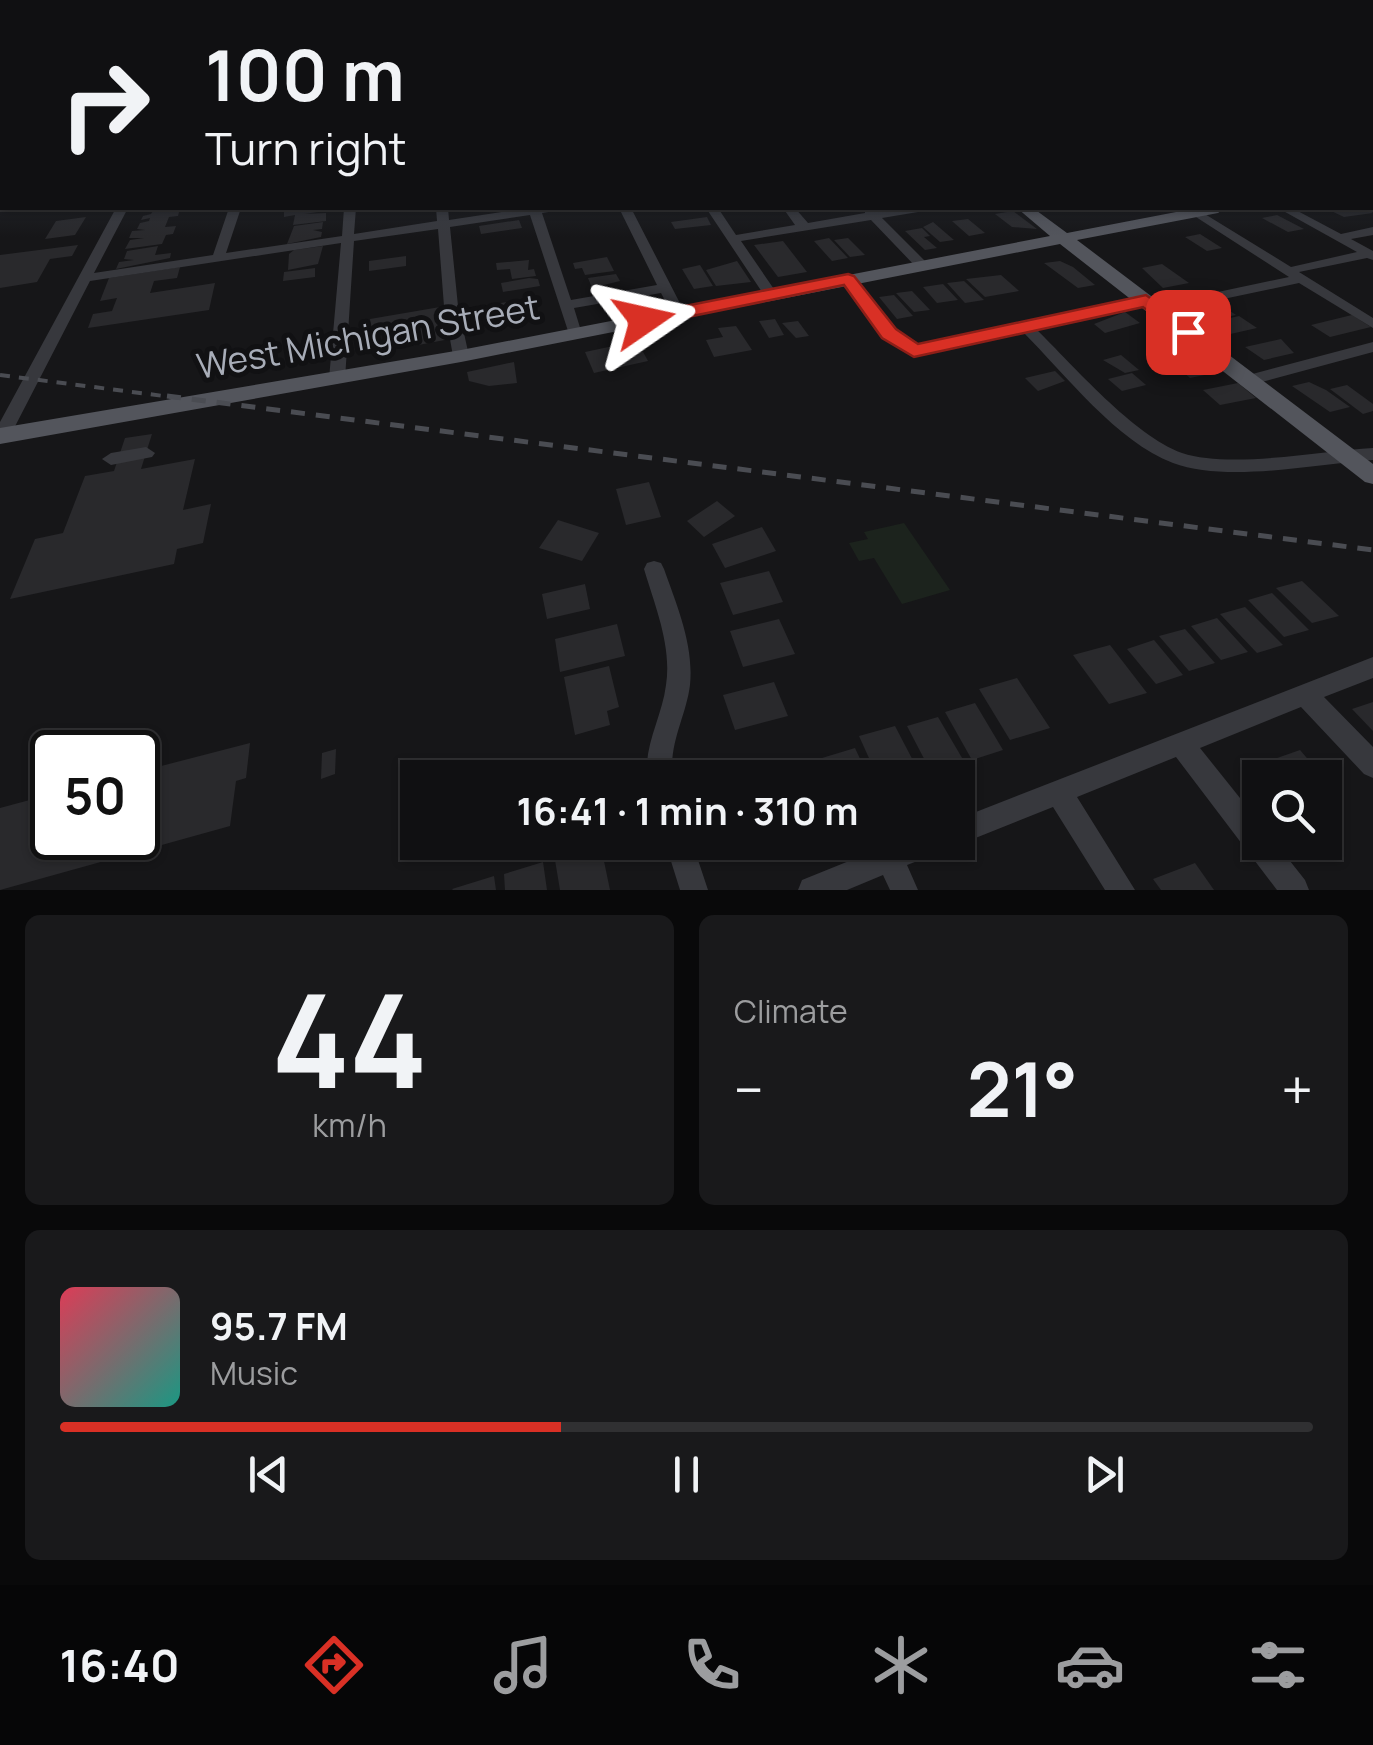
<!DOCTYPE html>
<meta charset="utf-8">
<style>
body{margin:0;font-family:Manrope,sans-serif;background:#19191b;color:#f1f3f6;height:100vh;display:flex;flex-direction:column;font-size:38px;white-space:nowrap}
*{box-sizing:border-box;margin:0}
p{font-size:32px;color:#9c9d9f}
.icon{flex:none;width:55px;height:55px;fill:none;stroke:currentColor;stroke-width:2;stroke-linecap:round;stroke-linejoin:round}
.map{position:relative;height:890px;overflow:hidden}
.side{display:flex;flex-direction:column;gap:25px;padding:25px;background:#09090a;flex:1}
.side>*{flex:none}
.top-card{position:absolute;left:0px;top:0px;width:1375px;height:210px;box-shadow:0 2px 8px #0004,0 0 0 2px #303032;background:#101012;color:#f1f3f6;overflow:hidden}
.tools{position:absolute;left:1242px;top:760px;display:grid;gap:20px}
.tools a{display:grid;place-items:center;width:100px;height:100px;border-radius:0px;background:#101012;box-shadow:0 2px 8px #0004,0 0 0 2px #303032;font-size:50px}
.speed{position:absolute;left:30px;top:730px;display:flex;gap:20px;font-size:50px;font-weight:700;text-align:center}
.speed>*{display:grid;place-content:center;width:130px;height:130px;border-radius:50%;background:#101012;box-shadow:0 2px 8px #0004,0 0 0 2px #303032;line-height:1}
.speed .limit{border:5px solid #111;border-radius:15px;background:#fff;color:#111}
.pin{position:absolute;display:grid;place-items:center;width:85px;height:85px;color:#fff;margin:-42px;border-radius:20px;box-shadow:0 5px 15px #0006}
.me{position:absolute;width:110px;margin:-55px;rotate:79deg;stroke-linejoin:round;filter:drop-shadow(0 0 8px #0008)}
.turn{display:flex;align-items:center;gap:35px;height:210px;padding:0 40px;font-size:45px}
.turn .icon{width:130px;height:130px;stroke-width:2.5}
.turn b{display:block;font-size:70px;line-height:85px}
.big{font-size:75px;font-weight:700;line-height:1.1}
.side .widget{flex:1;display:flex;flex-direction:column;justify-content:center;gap:15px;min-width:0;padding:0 35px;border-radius:15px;background:#19191b}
.side .dial{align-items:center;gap:0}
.dial b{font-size:130px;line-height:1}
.song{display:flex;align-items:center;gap:30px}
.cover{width:120px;height:120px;border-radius:15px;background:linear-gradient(135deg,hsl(350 70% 55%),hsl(170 70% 35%))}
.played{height:10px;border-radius:5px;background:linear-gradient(90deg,#d93025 40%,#303032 40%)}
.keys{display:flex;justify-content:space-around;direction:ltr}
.heat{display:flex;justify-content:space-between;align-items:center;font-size:55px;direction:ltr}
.side .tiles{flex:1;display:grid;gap:25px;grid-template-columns:1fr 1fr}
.widget:last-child{grid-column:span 2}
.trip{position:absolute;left:400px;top:760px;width:575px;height:100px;border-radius:0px;background:#101012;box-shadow:0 2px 8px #0004,0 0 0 2px #303032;font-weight:700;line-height:100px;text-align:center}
.tabs{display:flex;height:160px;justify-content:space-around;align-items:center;background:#060607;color:#9c9d9f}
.tabs .icon{width:70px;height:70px}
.tabs .on{color:#d93025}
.tabs b{font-size:45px;color:#f1f3f6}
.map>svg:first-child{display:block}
.green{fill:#1c231d}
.building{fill:#29292c}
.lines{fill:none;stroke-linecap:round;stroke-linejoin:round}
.minor{fill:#37383d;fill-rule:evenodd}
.major{fill:#53555c;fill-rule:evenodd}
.rail-far1{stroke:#4a4c52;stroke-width:4;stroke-dasharray:10 9;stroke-linecap:butt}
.rail{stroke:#4a4c52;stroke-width:5;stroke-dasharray:14 11;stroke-linecap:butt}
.route{fill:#d93025;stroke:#8d1f18;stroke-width:2.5}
.labels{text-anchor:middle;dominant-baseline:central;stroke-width:10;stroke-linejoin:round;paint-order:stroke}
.street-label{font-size:35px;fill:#a8adb8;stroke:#111113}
</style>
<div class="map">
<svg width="1373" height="890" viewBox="0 0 1373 890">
<rect width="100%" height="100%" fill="#161618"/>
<!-- green -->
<path class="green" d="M904,523L950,590L902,604L874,558L859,561L849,543L868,539L864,532Z"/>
<!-- building -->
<g class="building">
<path d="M155,208H180L178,216L169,217L165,227L176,226L173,234L166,235L162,244L125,249L130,240L144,238H129L132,231L145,230L137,229L140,223L149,221L150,218L141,220L143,216L151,214Z"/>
<path d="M290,208H325V211L304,214L326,213V221L293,225L295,215L284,217V210Z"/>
<path d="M1325,208H1372L1368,210L1373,213L1344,217Z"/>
<path d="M1013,211L1037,229L1012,227L995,214Z"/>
<path d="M1277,215L1304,229L1288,232L1262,218Z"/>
<path d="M86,217L75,235L45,239L56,221Z"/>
<path d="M707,217L711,225L675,229L671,222Z"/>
<path d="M968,219L985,233L969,236L952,221Z"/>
<path d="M519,220L522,228L481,234L479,226Z"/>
<path d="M323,222L322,229L313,230L322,232L321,237L287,244L294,226Z"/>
<path d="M933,222L954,240L940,242L923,227Z"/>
<path d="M922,228L930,236L924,237L937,248L925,250L905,231Z"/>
<path d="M1200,234L1222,248L1207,251L1185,237Z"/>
<path d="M829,238L848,258L832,261L814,241Z"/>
<path d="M848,238L865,255L850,257L834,240Z"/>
<path d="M783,241L807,272L778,277L754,245Z"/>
<path d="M78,245L72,256L50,259L37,282L0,288V255Z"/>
<path d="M158,246L155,255L171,253L170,258L116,269L119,262L134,260L124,259L127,251Z"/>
<path d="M323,246L318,264L288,270L289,254L294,250Z"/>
<path d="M406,256V266L369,271V261Z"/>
<path d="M607,257L614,271L585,275L582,268L575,269L573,263Z"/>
<path d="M529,260L528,270L534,269L536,276L512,279L510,269L497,270L496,263Z"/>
<path d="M737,261L751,282L716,286L706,270Z"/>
<path d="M1060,261L1073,267L1095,285L1078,288L1044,263Z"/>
<path d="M1162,264L1189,283L1163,288L1142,268Z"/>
<path d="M700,265L713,286L694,289L682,269Z"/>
<path d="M180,267L177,278L154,281L150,293L215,283L209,310L88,328L93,314L112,311L117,298L100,301L109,278Z"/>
<path d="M315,268V277L283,281L284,272Z"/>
<path d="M616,274L620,281L592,288L588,278Z"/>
<path d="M1001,275L1019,291L985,297L966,279Z"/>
<path d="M529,278L538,279L540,286L503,292L501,283Z"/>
<path d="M964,281L984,300L965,303L947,283Z"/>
<path d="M943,284L958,300L937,303L923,287Z"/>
<path d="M912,291L930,310L914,312L896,293Z"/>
<path d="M894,295L913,316L897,319L879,297Z"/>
<path d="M528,300L534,320L516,323L511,303Z"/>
<path d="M507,302L512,325L492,328L488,305Z"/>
<path d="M1221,305L1236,315L1207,321L1192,311Z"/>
<path d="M440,307L441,315L446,314L450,339L408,347L406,322L371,328L370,319Z"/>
<path d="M480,307L485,330L465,334L461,311Z"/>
<path d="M1125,312L1140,323L1105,333L1094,324Z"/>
<path d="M1352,315L1371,327L1330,337L1311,325Z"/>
<path d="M1239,316L1257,328L1226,335L1209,323Z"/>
<path d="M775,319L784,335L769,338L759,321Z"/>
<path d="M798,321L809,336L796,338L782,323Z"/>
<path d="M736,326L752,350L714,357L706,340L723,337L718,328Z"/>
<path d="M1281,339L1294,353L1264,360L1245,347Z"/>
<path d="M637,341L648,361L594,373L585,352Z"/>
<path d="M1178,345L1194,358L1170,362L1154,349Z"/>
<path d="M1121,355L1139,370L1125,373L1103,360Z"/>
<path d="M1198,360L1214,373L1190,378L1174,364Z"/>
<path d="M514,362L517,383L489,386L469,381L467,372Z"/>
<path d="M1055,371L1065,381L1038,391L1025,378Z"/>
<path d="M1132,373L1146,385L1122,391L1108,379Z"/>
<path d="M1309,382L1326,390L1350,407L1330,412L1292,386Z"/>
<path d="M1238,383L1256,398L1220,405L1203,390Z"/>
<path d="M1347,385L1373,404V411L1363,414L1330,389Z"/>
<path d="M152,434L141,469L195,459L183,510L211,504L203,543L177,549L174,564L10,599L35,539L63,533L85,476L114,471L125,438Z"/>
<path d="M649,482L661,517L626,525L616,489Z"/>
<path d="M717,501L735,516L704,537L687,521Z"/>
<path d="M558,520L599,533L582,561L539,548Z"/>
<path d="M762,527L776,551L725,568L712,544Z"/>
<path d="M769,571L783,602L733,615L720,583Z"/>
<path d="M1302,581L1339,616L1312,623L1276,588Z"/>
<path d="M585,584L590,609L547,619L542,594Z"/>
<path d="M1272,593L1309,630L1284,637L1248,600Z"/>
<path d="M1245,607L1283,645L1257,653L1220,614Z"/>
<path d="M1217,618L1248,652L1221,660L1191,626Z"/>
<path d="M779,619L795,654L743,667L730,631Z"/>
<path d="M617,624L625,656L560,672L555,639Z"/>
<path d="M1185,629L1215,663L1189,671L1159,636Z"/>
<path d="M1154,640L1183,675L1156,684L1127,649Z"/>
<path d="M1110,645L1147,693L1109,704L1073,655Z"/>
<path d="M609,666L619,707L607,711L610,725L575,735L564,677Z"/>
<path d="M1017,678L1050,728L1010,740L979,689Z"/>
<path d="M774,682L788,716L735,730L723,695Z"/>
<path d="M1373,702V731L1352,709Z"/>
<path d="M975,703L1003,750L972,760L945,712Z"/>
<path d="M938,717L965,763L932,774L907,726Z"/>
<path d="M895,726L919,772L902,778H878L859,736Z"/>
<path d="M250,743L246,778L236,781L230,826L0,890V808L52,794V838H138V772Z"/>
<path d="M855,748L869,778H830L822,758Z"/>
<path d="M336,749L335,774L321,779L322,753Z"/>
<path d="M1300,750L1324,778H1279L1266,762Z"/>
<path d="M815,761L821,778H783L781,771Z"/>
<path d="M552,842H600L610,890H560Z"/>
<path d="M543,862L547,890H505L504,874Z"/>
<path d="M1195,863L1214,890H1161L1153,879Z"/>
<path d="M494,876L496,890H453L452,889Z"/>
</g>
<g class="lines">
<!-- minor -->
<g class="minor">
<rect x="1372" y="118" width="1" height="6"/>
<rect x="0" y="148" width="2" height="9"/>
<rect x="1372" y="154" width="1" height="6"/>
<rect x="0" y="168" width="2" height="6"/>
<path d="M116,208H128L94,273L213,255L229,208H241L226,253L342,236L344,208H356L354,234L437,221L436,208H448L449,220L528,208H557L555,211L542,213L571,300L657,285L619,208H631L685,313L678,317L673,316L661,293L574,308L582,334L580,337H570L530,215L450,227L458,306L469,356L461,361L453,356L444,306L438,229L354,241L345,379L337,384L329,379L341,243L90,281L9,438L0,444V422Z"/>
<path d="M706,208H718L736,235L795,225L783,208H795L808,223L865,213V208H869L876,211L924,208L918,212L882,218L929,265L927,268H917L871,220L741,241L778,295L776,298H766Z"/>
<path d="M1182,208H1195L1291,267L1357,252L1278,208H1292L1341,234L1373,227V235L1351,239L1373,251V260L1367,258L1299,272L1373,318V328L1299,283L1157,313L1152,312V306L1289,277Z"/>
<path d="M848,275L853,276L894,330L917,346L1146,297L1151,298V304L1036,329C1074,366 1133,435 1182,453C1230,469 1321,451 1373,448V460C1317,464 1226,483 1173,463C1117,442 1065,374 1023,332L914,356C881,343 861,307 841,279Z"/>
<path d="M1373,342V352L1251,385L1243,380L1245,376Z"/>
<path d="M146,447L155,453L152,457L111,465L102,459L111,453Z"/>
<path d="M654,561L661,563L664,569C677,606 694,645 690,685C686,717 668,744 673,778H647C644,744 662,717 666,685C672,646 655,606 644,569L647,563Z"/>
<path d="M1373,657V678L1324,697L1373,747V778L1364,774L1301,707L1200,748L1260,823V842H1275L1305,880L1309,890H1277L1176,757L1077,797L1135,890H1105L1053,807L958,845L951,842H958V819Z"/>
<path d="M665,842H692L708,890H680Z"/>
<path d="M896,842H944L941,852L907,865L918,890H890L883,875L847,890H798L802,880Z"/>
</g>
<!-- major -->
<g class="major">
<rect x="1372" y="173" width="1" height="8"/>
<path d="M1017,208H1033L1067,233L1197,208H1225L1218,213L1077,240L1373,464V484L1365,482L1060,244L461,362L0,444V428L461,350L1050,236Z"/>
</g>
<!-- rail-far1 -->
<path class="rail-far1" d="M0,375L187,399"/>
<!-- rail -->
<path class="rail" d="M167,396L1373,550"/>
</g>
<!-- sky -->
<linearGradient id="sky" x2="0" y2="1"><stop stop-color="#0c0c0d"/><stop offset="0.47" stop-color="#363c48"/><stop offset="1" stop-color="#363c48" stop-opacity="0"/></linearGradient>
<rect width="1373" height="237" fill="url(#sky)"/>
<!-- route -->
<path class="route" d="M848,274L854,276L896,329L918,344L1146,295L1197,332L1195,337H1181L1143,307L914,357L882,338L844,285L644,326L634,320L644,314Z"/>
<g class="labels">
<!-- street labels -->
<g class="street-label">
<text transform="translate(368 336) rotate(-10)">West Michigan Street</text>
</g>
</g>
</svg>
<div class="tools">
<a><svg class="icon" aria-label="search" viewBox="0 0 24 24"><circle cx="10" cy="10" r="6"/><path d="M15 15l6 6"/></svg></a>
</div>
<div class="speed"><div class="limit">50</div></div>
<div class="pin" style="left:1188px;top:332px;background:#d93025"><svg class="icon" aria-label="arrive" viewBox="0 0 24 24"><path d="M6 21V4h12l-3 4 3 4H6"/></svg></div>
<svg class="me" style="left:644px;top:320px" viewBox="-20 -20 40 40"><path d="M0-17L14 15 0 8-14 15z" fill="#d93025" stroke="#fff" stroke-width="4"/></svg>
<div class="trip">16:41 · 1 min · 310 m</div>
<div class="top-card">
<div class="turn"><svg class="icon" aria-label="right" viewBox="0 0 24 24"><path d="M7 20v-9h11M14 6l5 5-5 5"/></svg><div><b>100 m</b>Turn right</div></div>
</div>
</div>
<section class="side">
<div class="tiles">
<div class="widget dial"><b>44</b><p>km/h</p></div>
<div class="widget"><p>Climate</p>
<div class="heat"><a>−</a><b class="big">21°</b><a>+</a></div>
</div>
<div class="widget">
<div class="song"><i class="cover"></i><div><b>95.7 FM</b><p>Music</p></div></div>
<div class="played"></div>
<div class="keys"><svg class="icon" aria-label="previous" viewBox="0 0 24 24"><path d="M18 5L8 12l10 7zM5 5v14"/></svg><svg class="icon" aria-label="pause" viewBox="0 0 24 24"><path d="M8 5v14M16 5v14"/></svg><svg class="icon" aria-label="next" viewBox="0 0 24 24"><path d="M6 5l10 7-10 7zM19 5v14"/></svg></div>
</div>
</div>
</section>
<nav class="tabs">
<b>16:40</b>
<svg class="icon on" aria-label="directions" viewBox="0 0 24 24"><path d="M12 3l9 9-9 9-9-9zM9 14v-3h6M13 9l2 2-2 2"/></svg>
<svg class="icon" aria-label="music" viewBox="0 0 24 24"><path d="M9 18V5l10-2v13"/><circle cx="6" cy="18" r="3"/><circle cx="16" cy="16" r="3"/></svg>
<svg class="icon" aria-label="phone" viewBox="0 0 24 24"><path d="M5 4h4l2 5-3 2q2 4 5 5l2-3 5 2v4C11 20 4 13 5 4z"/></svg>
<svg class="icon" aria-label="climate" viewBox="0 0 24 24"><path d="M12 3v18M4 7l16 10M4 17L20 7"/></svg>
<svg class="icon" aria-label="car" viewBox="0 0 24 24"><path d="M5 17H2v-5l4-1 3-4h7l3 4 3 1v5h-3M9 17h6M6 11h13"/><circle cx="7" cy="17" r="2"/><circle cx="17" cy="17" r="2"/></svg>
<svg class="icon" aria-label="filters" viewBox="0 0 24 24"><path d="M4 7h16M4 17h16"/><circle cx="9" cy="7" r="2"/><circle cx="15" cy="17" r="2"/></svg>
</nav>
